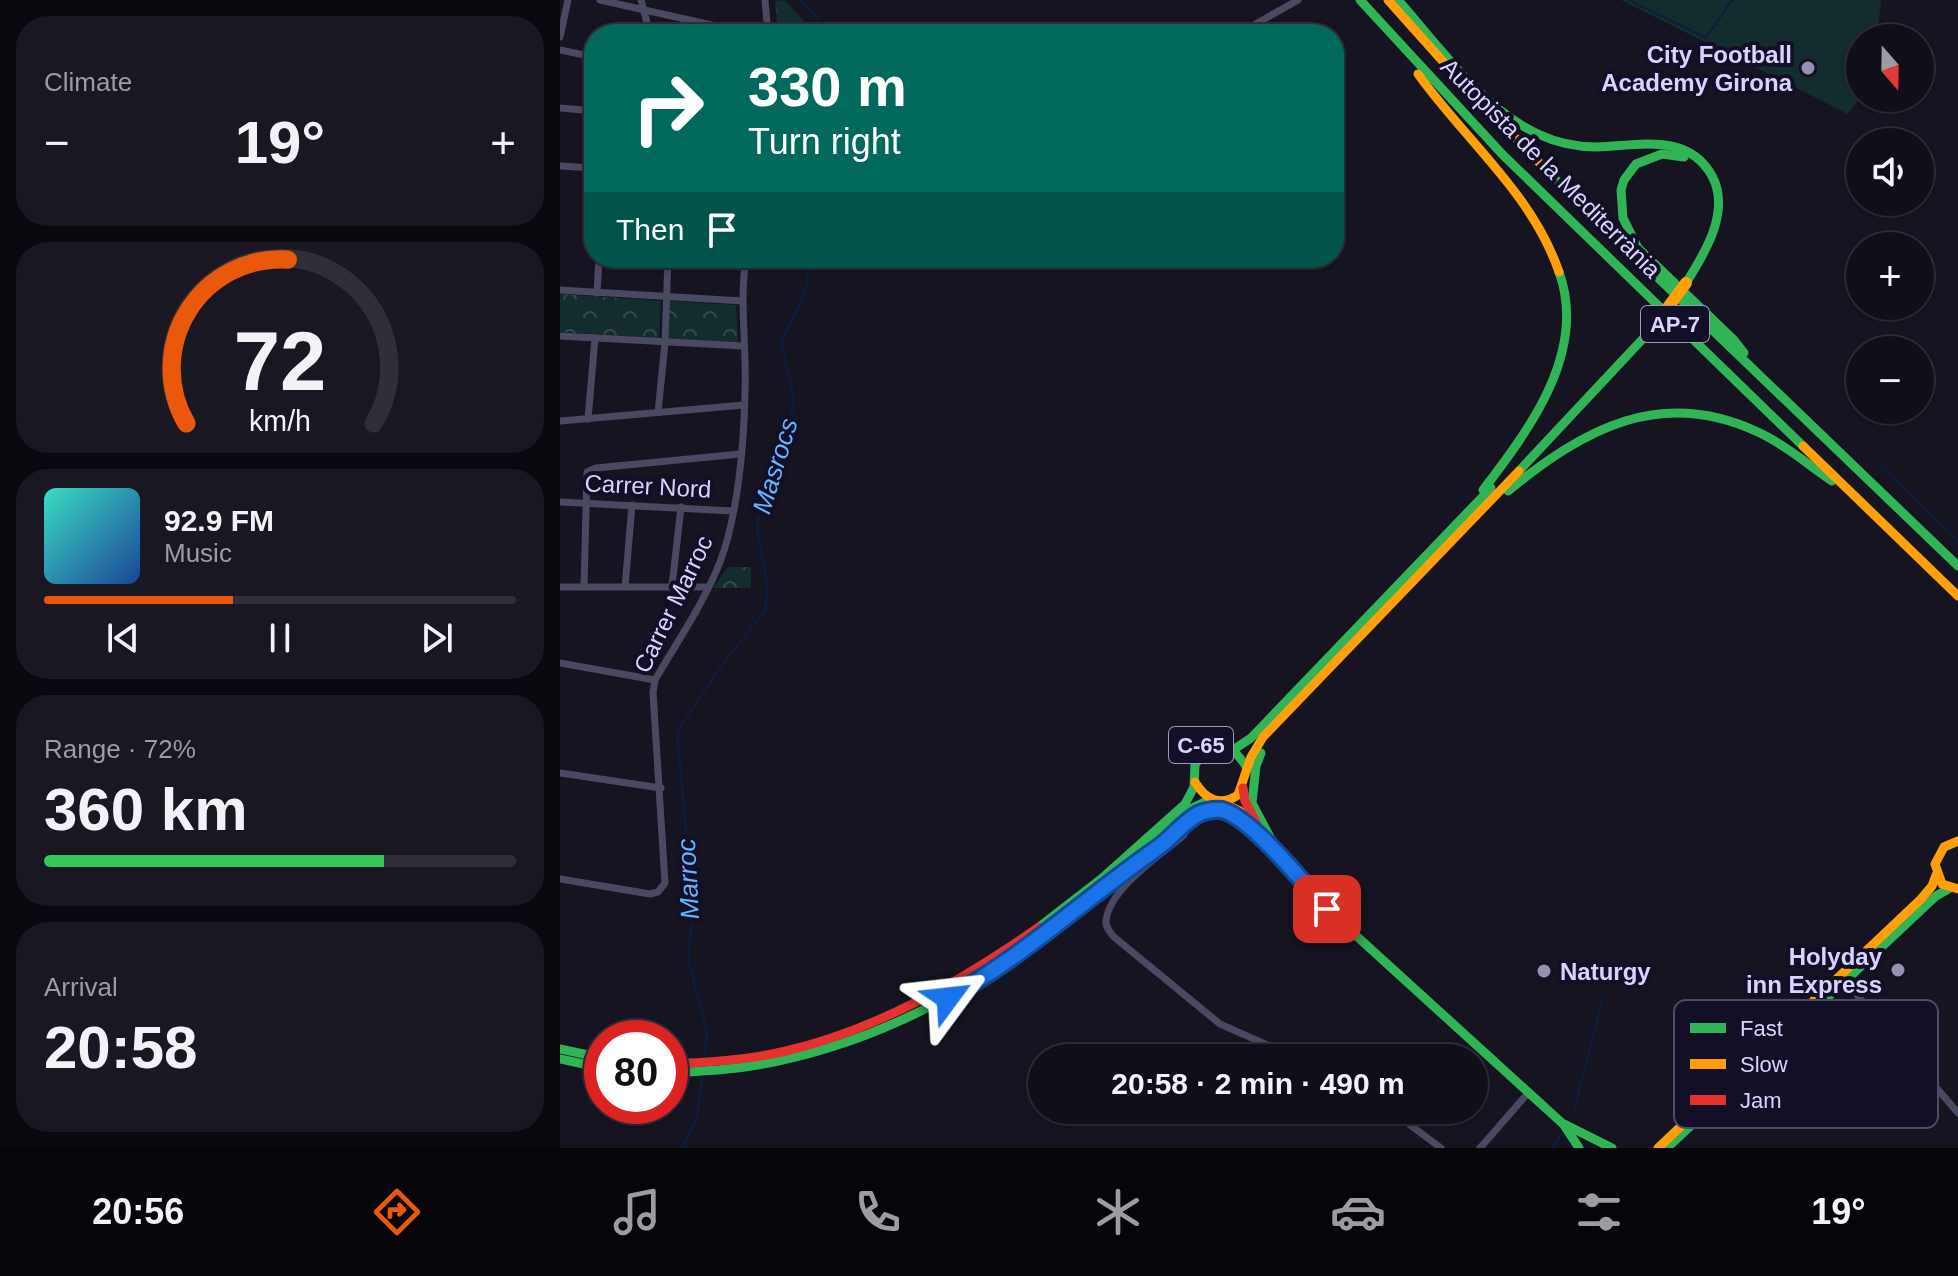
<!DOCTYPE html>
<meta charset="utf-8">
<style>
body{margin:0;font-family:Arial,sans-serif;background:#191822;color:#f1f3f6;height:100vh;display:flex;flex-direction:column;font-size:30px;white-space:nowrap}
*{box-sizing:border-box;margin:0}
p{font-size:26px;color:#9c9ca2}
.icon{flex:none;width:44px;height:44px;fill:none;stroke:currentColor;stroke-width:2;stroke-linecap:round;stroke-linejoin:round}
.map{position:relative;flex:1;overflow:hidden}
.panel{display:flex;flex-direction:column;gap:16px;padding:16px;background:#09080e;width:560px}
.panel>*{flex:none}
.guide{position:absolute;left:24px;top:24px;width:760px;height:244px;border-radius:32px;box-shadow:0 2px 6px #0004,0 0 0 2px #302f38;background:#00695c;color:#fff;overflow:hidden}
.needle{width:52px;rotate:160deg}
.fabs{position:absolute;left:1286px;top:24px;display:grid;gap:16px}
.fabs a{display:grid;place-items:center;width:88px;height:88px;border-radius:50%;background:#100f19;box-shadow:0 2px 6px #0004,0 0 0 2px #302f38;font-size:40px}
.speed{position:absolute;left:24px;top:1020px;display:flex;gap:16px;font-size:40px;font-weight:700;text-align:center}
.speed>*{display:grid;place-content:center;width:104px;height:104px;border-radius:50%;background:#100f19;box-shadow:0 2px 6px #0004,0 0 0 2px #302f38;line-height:1}
.speed .limit{border:12px solid #d22;background:#fff;color:#111}
.pin{position:absolute;display:grid;place-items:center;width:68px;height:68px;color:#fff;margin:-34px;border-radius:16px;box-shadow:0 4px 12px #0006}
.me{position:absolute;width:88px;margin:-44px;rotate:60deg;stroke-linejoin:round;filter:drop-shadow(0 0 6px #0008)}
.turn{display:flex;align-items:center;gap:28px;height:168px;padding:0 32px;font-size:36px}
.turn .icon{width:104px;height:104px;stroke-width:2.5}
.turn b{display:block;font-size:56px;line-height:68px}
.then{display:flex;align-items:center;height:76px;padding:0 32px;background:#0003;gap:16px;font-size:30px}
.big{font-size:60px;font-weight:700;line-height:1.1}
.panel .widget{flex:1;display:flex;flex-direction:column;justify-content:center;gap:12px;min-width:0;padding:0 28px;border-radius:32px;background:#191822}
.panel .dial{align-items:center;gap:0}
.dial svg{height:208px;overflow:visible;fill:none;stroke:#302f38;stroke-width:7;stroke-linecap:round;text-anchor:middle}
.dial text{fill:#f1f3f6;stroke:none}
.song{display:flex;align-items:center;gap:24px}
.cover{width:96px;height:96px;border-radius:12px;background:linear-gradient(135deg,hsl(170 70% 55%),hsl(220 70% 35%))}
.played{height:8px;border-radius:4px;background:linear-gradient(90deg,#ea580c 40%,#302f38 40%)}
.keys{display:flex;justify-content:space-around;direction:ltr}
.heat{display:flex;justify-content:space-between;align-items:center;font-size:44px;direction:ltr}
.charge{height:12px;border-radius:6px;background:linear-gradient(90deg,#34c759 72%,#302f38 0)}
.trip{position:absolute;left:468px;top:1044px;width:460px;height:80px;border-radius:40px;background:#100f19;box-shadow:0 2px 6px #0004,0 0 0 2px #302f38;font-weight:700;line-height:80px;text-align:center}
.tab-bar{display:flex;height:128px;justify-content:space-around;align-items:center;background:#06060a;color:#9c9ca2}
.tab-bar .icon{width:56px;height:56px}
.tab-bar .active{color:#ea580c}
.tab-bar b{font-size:36px;color:#f1f3f6}
main{display:flex;flex:1;min-height:0}
.map>svg:first-child{display:block}
.forest{fill:url(#forest-crowns)}
.pitch{fill:#132c2d}
.lines{fill:none;stroke-linecap:round;stroke-linejoin:round}
.stream{stroke:#0b1e41;stroke-width:2}
.street{stroke:#4a4962;stroke-width:7}
.fast{stroke:#30b455;stroke-width:9}
.slow{stroke:#ff9f0a;stroke-width:9}
.jam{stroke:#e5322d;stroke-width:9}
.slow-bridge{stroke:#ff9f0a;stroke-width:12}
.route-casing{stroke:#114b97;stroke-width:20}
.route{stroke:#1a73e8;stroke-width:14}
.poi-dot{fill:#9591b1;stroke:#130f26;stroke-width:3}
.labels{text-anchor:middle;dominant-baseline:central;stroke-width:8;stroke-linejoin:round;paint-order:stroke}
.shield{fill:#130f26;stroke:#9e99be;stroke-width:2}
.shield-label{font-size:22px;font-weight:bold;fill:#d9d4ff}
.poi-label{font-size:24px;font-weight:bold;fill:#d9d4ff;stroke:#130f26;text-anchor:end}
.street-label{font-size:24px;fill:#d9d4ff;stroke:#130f26}
.water-label{font-size:26px;font-style:italic;fill:#62b6ff;stroke:#130f26}
.key{fill:#130f26;stroke:#4e4a67;stroke-width:2}
.key-label{font-size:22px;fill:#d9d4ff}
</style>
<main>
<section class="panel">
<div class="widget"><p>Climate</p>
<div class="heat"><a>−</a><b class="big">19°</b><a>+</a></div>
</div>
<div class="widget dial"><svg viewBox="0 0 100 80">
<path d="M14 69A42 42 0 1 1 86 69"/>
<path d="M14 69A42 42 0 0 1 53 6" stroke="#ea580c"/>
<text x="50" y="56" font-size="32" font-weight="700">72</text>
<text x="50" y="72" font-size="11">km/h</text>
</svg></div>
<div class="widget">
<div class="song"><i class="cover"></i><div><b>92.9 FM</b><p>Music</p></div></div>
<div class="played"></div>
<div class="keys"><svg class="icon" aria-label="previous" viewBox="0 0 24 24"><path d="M18 5L8 12l10 7zM5 5v14"/></svg><svg class="icon" aria-label="pause" viewBox="0 0 24 24"><path d="M8 5v14M16 5v14"/></svg><svg class="icon" aria-label="next" viewBox="0 0 24 24"><path d="M6 5l10 7-10 7zM19 5v14"/></svg></div>
</div>
<div class="widget"><p>Range · 72%</p><b class="big">360 km</b><div class="charge"></div></div>
<div class="widget"><p>Arrival</p><b class="big">20:58</b></div>
</section>
<div class="map">
<svg width="1398" height="1148" viewBox="0 0 1398 1148">
<defs>
<pattern id="forest-crowns" width="20" height="18" patternUnits="userSpaceOnUse" patternTransform="scale(2)"><rect width="20" height="18" fill="#132c2d"/><path d="M2 6a3 3 0 1 1 6 0M12 15a3 3 0 1 1 6 0" fill="none" stroke="#354a4c"/></pattern>
</defs>
<rect width="100%" height="100%" fill="#161421"/>
<!-- forest -->
<g class="forest">
<path d="M224,0L252,29L254,34H218L215,1Z"/>
<path d="M0,294L101,301L99,338L0,332Z"/>
<path d="M110,301L176,305L178,342L108,339Z"/>
<path d="M168,567H191V588H153Z"/>
</g>
<!-- pitch -->
<path class="pitch" d="M1061,0H1321L1317,38H1300V98L1288,114Z"/>
<g class="lines">
<!-- stream -->
<g class="stream">
<path d="M240,0C251,10 261,19 264,34"/>
<path d="M1069,0L1146,38L1172,0"/>
<path d="M1322,467L1398,541"/>
<path d="M145,1055L147,1031L128,959L133,910L117,732L164,662L205,611L208,588L197,529L204,484L233,409L232,388L221,343L246,290L250,258"/>
<path d="M1013,1115L1043,997"/>
<path d="M122,1148L137,1119L142,1077"/>
<path d="M992,1148L1001,1134"/>
</g>
<!-- street -->
<g class="street">
<path d="M40,0L192,34"/>
<path d="M81,0L90,34"/>
<path d="M205,0L208,34"/>
<path d="M678,34L738,0"/>
<path d="M0,37L8,0"/>
<path d="M0,50L34,57"/>
<path d="M0,108L34,111"/>
<path d="M0,166L34,168"/>
<path d="M0,290L182,301"/>
<path d="M37,293L39,258"/>
<path d="M0,336L183,346"/>
<path d="M98,412L105,343L108,258"/>
<path d="M28,419L35,338"/>
<path d="M0,421L184,405"/>
<path d="M0,502L173,511"/>
<path d="M112,586L121,507"/>
<path d="M0,587H148"/>
<path d="M24,587L27,472L36,468L180,454"/>
<path d="M65,587L72,505"/>
<path d="M0,663L95,680"/>
<path d="M0,773L101,788"/>
<path d="M624,835C601,855 550,888 546,920C545,927 550,932 554,937L660,1024L737,1058"/>
<path d="M0,879L90,894L98,892L105,883L93,692L95,680C117,642 144,603 160,562C178,515 184,444 185,393C187,347 179,303 186,258"/>
<path d="M1285,981L1398,1113"/>
<path d="M830,1110L881,1148"/>
<path d="M920,1148L969,1092"/>
</g>
<!-- fast -->
<g class="fast">
<path d="M800,0L943,155L1243,446"/>
<path d="M838,0C877,44 923,109 978,134C997,143 1016,147 1037,147C1078,146 1128,132 1152,176C1171,211 1145,253 1126,283"/>
<path d="M1124,157L1102,154L1076,164L1064,180L1061,190L1063,218L1078,248L1174,340L1184,353"/>
<path d="M993,177L1398,566"/>
<path d="M959,471L1092,329"/>
<path d="M923,490C969,430 1028,352 999,272"/>
<path d="M948,491C1025,428 1102,386 1200,433C1226,445 1248,465 1272,481"/>
<path d="M673,750L691,738L931,488"/>
<path d="M701,753L696,766L692,803L719,854"/>
<path d="M715,850L780,921L1002,1123L1052,1148"/>
<path d="M479,927L541,879L625,804L634,787L635,764C656,742 671,741 687,768"/>
<path d="M0,1049L42,1058"/>
<path d="M0,1059L42,1068"/>
<path d="M110,1073C146,1071 183,1069 218,1061C389,1025 507,922 632,808L651,799"/>
<path d="M1004,1125L1019,1148"/>
<path d="M1107,1148L1376,896L1390,888"/>
</g>
<!-- slow -->
<g class="slow">
<path d="M828,0L895,75L993,177"/>
<path d="M858,74C905,140 972,193 999,272"/>
<path d="M1243,446L1398,596"/>
<path d="M635,782C645,799 660,807 678,795L691,757L703,737L959,471"/>
<path d="M659,801L680,811L692,824"/>
<path d="M628,822C670,797 685,826 716,851"/>
<path d="M1398,841L1384,847L1375,864L1382,884L1398,889"/>
<path d="M1098,1148L1361,899L1372,886L1376,875"/>
</g>
<!-- jam -->
<g class="jam">
<path d="M683,788L685,801L696,822"/>
<path d="M110,1064C149,1062 188,1060 226,1051C319,1029 401,981 479,927"/>
</g>
<!-- slow-bridge -->
<path class="slow-bridge" d="M1092,329L1126,283"/>
</g>
<g class="lines">
<defs>
<path id="route" d="M388,998C464,956 526,898 596,849C611,839 622,823 638,814C645,811 654,809 662,810C691,817 745,885 767,909"/>
</defs>
<!-- route casing -->
<use href="#route" class="route-casing"/>
<!-- route -->
<use href="#route" class="route"/>
</g>
<!-- markers -->
<g class="poi-dot">
<circle cx="1248" cy="68" r="8"/>
<circle cx="1338" cy="970" r="8"/>
<circle cx="984" cy="971" r="8"/>
</g>
<g class="labels">
<!-- shield labels -->
<g class="shield">
<rect x="1081" y="306" width="68" height="36" rx="6"/>
<rect x="609" y="727" width="64" height="36" rx="6"/>
</g>
<g class="shield-label">
<text x="1115" y="324">AP-7</text>
<text x="641" y="745">C-65</text>
</g>
<!-- poi labels -->
<g class="poi-label">
<text x="1232" y="54">City Football<tspan x="1232" dy="28">Academy Girona</tspan></text>
<text x="1322" y="956">Holyday<tspan x="1322" dy="28">inn Express</tspan></text>
<text x="1000" y="971" text-anchor="start">Naturgy</text>
</g>
<!-- street labels -->
<g class="street-label">
<text transform="translate(991 168) rotate(45)">Autopista de la Mediterrània</text>
<text transform="translate(88 486) rotate(3)">Carrer Nord</text>
<text transform="translate(113 604) rotate(-64)">Carrer Marroc</text>
</g>
<!-- water labels -->
<g class="water-label">
<text transform="translate(215 466) rotate(-73)">Masrocs</text>
<text transform="translate(128 879) rotate(-93)">Marroc</text>
</g>
</g>
<!-- legend -->
<rect x="1114" y="1000" width="264" height="128" rx="12" class="key"/>
<rect x="1130" y="1023" width="36" height="10" fill="#30b455"/>
<rect x="1130" y="1059" width="36" height="10" fill="#ff9f0a"/>
<rect x="1130" y="1095" width="36" height="10" fill="#e5322d"/>
<g class="key-label">
<text x="1180" y="1036">Fast</text>
<text x="1180" y="1072">Slow</text>
<text x="1180" y="1108">Jam</text>
</g>
</svg>
<div class="fabs">
<a><svg class="needle" viewBox="-14 -14 28 28"><path d="M0-13l5 13h-10z" fill="#e53935"/><path d="M0 13l5-13h-10z" fill="#9c9ca2"/></svg></a>
<a><svg class="icon" aria-label="sound" viewBox="0 0 24 24"><path d="M4 9h4l5-4v14l-5-4H4zM17 9q2 3 0 6"/></svg></a>
<a>+</a>
<a>−</a>
</div>
<div class="speed"><div class="limit">80</div></div>
<div class="pin" style="left:767px;top:909px;background:#d93025"><svg class="icon" aria-label="arrive" viewBox="0 0 24 24"><path d="M6 21V4h12l-3 4 3 4H6"/></svg></div>
<svg class="me" style="left:388px;top:998px" viewBox="-20 -20 40 40"><path d="M0-17L14 15 0 8-14 15z" fill="#1a73e8" stroke="#fff" stroke-width="4"/></svg>
<div class="trip">20:58 · 2 min · 490 m</div>
<div class="guide">
<div class="turn"><svg class="icon" aria-label="right" viewBox="0 0 24 24"><path d="M7 20v-9h11M14 6l5 5-5 5"/></svg><div><b>330 m</b>Turn right</div></div>
<div class="then">Then<svg class="icon" aria-label="arrive" viewBox="0 0 24 24"><path d="M6 21V4h12l-3 4 3 4H6"/></svg></div>
</div>
</div>
</main>
<nav class="tab-bar">
<b>20:56</b>
<svg class="icon active" aria-label="directions" viewBox="0 0 24 24"><path d="M12 3l9 9-9 9-9-9zM9 14v-3h6M13 9l2 2-2 2"/></svg>
<svg class="icon" aria-label="music" viewBox="0 0 24 24"><path d="M9 18V5l10-2v13"/><circle cx="6" cy="18" r="3"/><circle cx="16" cy="16" r="3"/></svg>
<svg class="icon" aria-label="phone" viewBox="0 0 24 24"><path d="M5 4h4l2 5-3 2q2 4 5 5l2-3 5 2v4C11 20 4 13 5 4z"/></svg>
<svg class="icon" aria-label="climate" viewBox="0 0 24 24"><path d="M12 3v18M4 7l16 10M4 17L20 7"/></svg>
<svg class="icon" aria-label="car" viewBox="0 0 24 24"><path d="M5 17H2v-5l4-1 3-4h7l3 4 3 1v5h-3M9 17h6M6 11h13"/><circle cx="7" cy="17" r="2"/><circle cx="17" cy="17" r="2"/></svg>
<svg class="icon" aria-label="filters" viewBox="0 0 24 24"><path d="M4 7h16M4 17h16"/><circle cx="9" cy="7" r="2"/><circle cx="15" cy="17" r="2"/></svg>
<b>19°</b>
</nav>
